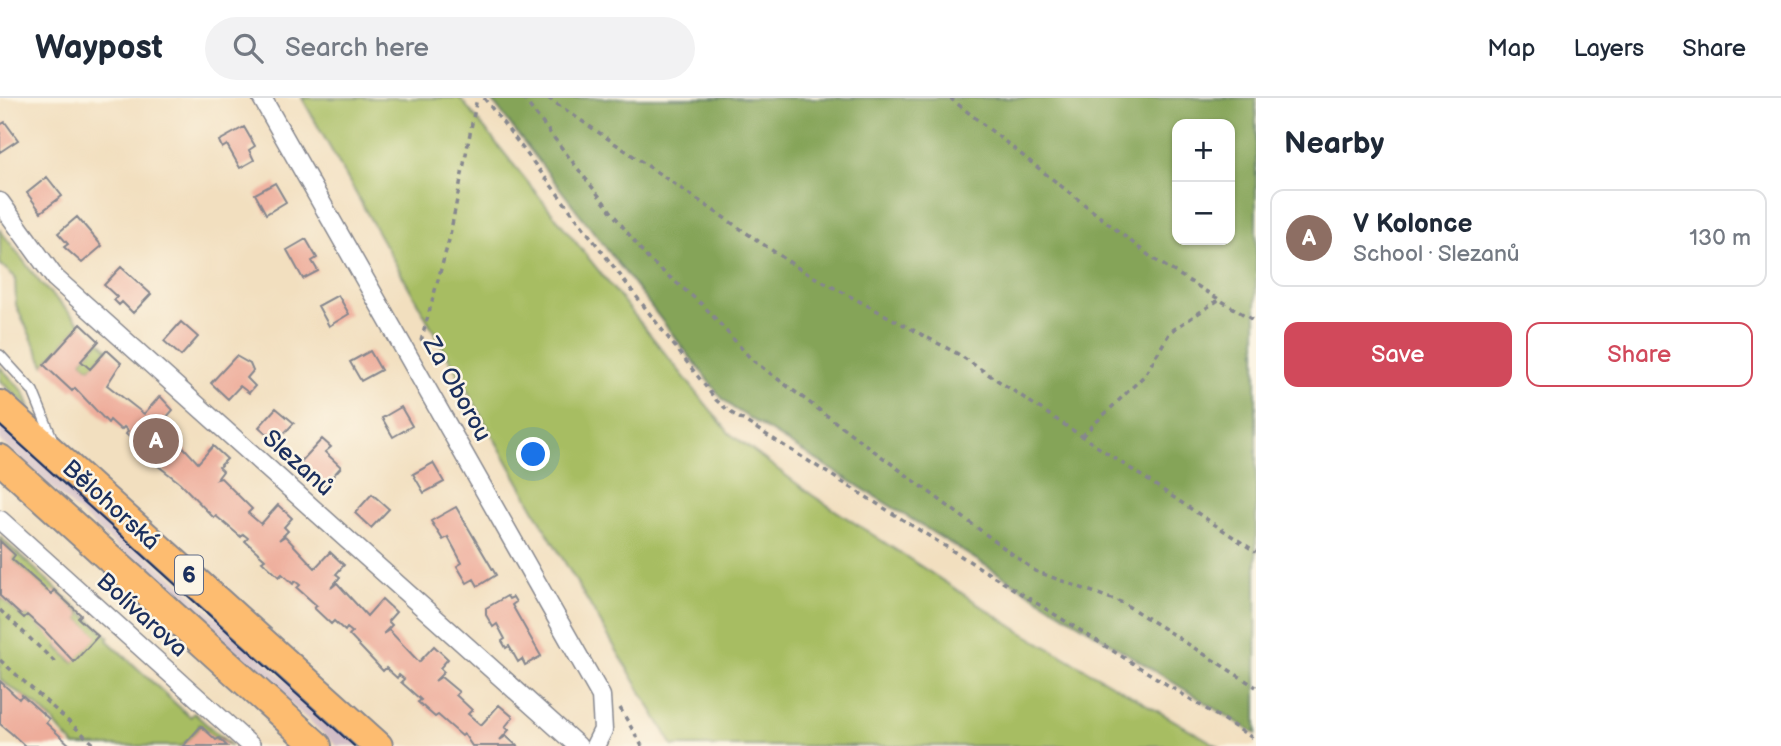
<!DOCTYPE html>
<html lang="en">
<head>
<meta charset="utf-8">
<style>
	:root { --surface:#fff; --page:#f2f2f3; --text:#1f2937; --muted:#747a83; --line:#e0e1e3; --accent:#d1495b }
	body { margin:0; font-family:"Balsamiq Sans",sans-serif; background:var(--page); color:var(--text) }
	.controls { position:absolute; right:21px; top:21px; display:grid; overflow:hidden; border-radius:14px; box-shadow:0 2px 5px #0004 }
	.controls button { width:63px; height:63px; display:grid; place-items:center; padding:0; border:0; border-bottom:2px solid var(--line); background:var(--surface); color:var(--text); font:35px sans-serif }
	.you { position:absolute; left:534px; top:357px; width:24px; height:24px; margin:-18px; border:5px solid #fff; border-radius:50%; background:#1a73e8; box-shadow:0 0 0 10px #1a73e833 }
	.badge { display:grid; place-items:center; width:46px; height:46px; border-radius:50%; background:var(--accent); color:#fff; font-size:23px; font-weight:700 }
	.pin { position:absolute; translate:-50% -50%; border:4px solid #fff; box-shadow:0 2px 7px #0006 }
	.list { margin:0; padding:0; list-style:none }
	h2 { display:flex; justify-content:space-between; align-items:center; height:91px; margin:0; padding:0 28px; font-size:30px }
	h2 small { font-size:23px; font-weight:400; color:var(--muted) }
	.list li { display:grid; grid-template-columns:46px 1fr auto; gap:21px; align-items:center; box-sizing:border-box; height:98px; margin:0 14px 14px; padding:0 14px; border:2px solid var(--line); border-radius:14px }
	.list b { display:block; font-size:26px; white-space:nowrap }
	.list p { margin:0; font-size:23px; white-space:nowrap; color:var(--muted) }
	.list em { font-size:23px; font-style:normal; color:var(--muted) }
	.actions { display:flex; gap:14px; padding:21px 28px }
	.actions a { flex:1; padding:16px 0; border:2px solid var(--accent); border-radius:14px; text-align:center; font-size:24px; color:var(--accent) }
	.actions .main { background:var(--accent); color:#fff }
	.icon { flex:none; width:38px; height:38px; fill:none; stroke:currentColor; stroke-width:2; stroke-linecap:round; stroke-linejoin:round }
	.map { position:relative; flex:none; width:1256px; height:648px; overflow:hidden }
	header { display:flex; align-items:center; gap:42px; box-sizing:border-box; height:98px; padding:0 35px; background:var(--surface); border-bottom:2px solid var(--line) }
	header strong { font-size:33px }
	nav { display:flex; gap:38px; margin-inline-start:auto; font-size:24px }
	.search { width:490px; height:63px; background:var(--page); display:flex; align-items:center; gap:18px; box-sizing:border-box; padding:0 24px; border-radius:38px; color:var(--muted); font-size:26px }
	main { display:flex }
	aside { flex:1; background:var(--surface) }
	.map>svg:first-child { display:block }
	.industrial { fill:#d2bdc6 }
	.green { fill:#a7bd62; stroke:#617660; stroke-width:2 }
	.forest { fill:#85a458; stroke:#506a5b; stroke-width:2; fill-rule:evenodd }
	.building { fill:#eead9b }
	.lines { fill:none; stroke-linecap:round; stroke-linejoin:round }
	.service-casing { stroke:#86878e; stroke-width:12 }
	.minor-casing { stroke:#86878e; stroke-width:21 }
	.primary-casing { stroke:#86878e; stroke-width:32 }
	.path { stroke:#86878e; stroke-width:3.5; stroke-dasharray:5 5; stroke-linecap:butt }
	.service { stroke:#fff; stroke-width:9 }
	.minor { stroke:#fff; stroke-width:18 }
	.primary { stroke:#fdbc70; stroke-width:28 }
	.tram { stroke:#1b2f5e; stroke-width:2 }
	.labels { text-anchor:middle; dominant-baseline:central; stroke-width:5; stroke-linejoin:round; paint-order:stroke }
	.shield { fill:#fcf5e5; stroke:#5e6a86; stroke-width:2 }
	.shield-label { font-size:23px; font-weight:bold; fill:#1b2f5e }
	.street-label { font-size:24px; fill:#1b2f5e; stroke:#fcf5e5 }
</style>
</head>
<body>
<header>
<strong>Waypost</strong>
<div class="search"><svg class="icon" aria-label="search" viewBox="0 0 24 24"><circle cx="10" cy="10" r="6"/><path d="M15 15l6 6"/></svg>Search here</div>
<nav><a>Map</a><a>Layers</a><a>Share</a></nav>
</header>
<main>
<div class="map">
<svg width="1256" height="648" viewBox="0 0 1256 648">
	<rect width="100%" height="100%" fill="#fcf5e5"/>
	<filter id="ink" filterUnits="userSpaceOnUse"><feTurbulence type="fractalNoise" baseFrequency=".0143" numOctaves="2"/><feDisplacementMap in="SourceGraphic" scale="14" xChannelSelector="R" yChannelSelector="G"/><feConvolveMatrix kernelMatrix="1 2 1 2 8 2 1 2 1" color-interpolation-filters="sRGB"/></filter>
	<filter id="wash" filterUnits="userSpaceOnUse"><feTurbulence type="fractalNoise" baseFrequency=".00686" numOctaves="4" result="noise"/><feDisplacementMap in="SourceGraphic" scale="28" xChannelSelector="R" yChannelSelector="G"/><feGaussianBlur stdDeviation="1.57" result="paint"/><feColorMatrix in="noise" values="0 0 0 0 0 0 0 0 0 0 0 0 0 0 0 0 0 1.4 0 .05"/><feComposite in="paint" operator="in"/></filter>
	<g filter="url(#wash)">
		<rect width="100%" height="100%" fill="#f2dfbf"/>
		<path class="industrial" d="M0,323L359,648H337L0,343Z"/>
		<path class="green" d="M302,0H460L729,335L812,397L1018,532L1218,648H673L547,434Z
			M0,132L42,187L81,226L44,267L16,207L15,179L0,166Z
			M99,243L108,251L90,271L81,263Z
			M0,269L24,294L30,310L0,283Z
			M0,439L109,539L107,542L190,619L194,615L231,648L219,640L216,642L199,626L200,629L183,648H75C63,637 55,625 47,617C31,600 16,595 0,581V498L24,520L27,517L60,546L57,549L73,564L97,538L78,520L81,517L55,493L51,496L12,461L15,457L0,443Z"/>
		<path class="forest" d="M490,0H1256V636L733,310L721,299ZM1177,26H1230V142H1177Z"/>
		<g id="blocks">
			<path class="building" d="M5,24L18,42L0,54V27Z
				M244,29L255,48L249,52L254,62L240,70L227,47L222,50L219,43Z
				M47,79L62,98L41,114L27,95Z
				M275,85L286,104L266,116L255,96Z
				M77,119L102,148L82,165L64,149L68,146L58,135Z
				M306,141L317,160L312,163L318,173L303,181L287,152Z
				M121,169L151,196L133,215L122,204L119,207L114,202L117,199L104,187Z
				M338,197L349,216L329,228L318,208Z
				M181,224L198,239L181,258L164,243Z
				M81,226L99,243L81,263L90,271L107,252L121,265L107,287L144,316L160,298L173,312L165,321L168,324L161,335L166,330L198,365L213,348L227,361L219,369L223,373L217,381L221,380L252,411L248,415L261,426L278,407L292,420L284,429L288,433L279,442L285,438L315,470L330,454L344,467L336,476L340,479L331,490L337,485L367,518L382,501L396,514L388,523L392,527L383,536L389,532L419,564L434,548L448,561L440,570L444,574L435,583L441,579L459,594L456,597L472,612L468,616L481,627L499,607L513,619L505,629L509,632L500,642L506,638L517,648H472L464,636L462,638L438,617L435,619L418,604L421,602L401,584L404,581L399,577L397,580L386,570L383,573L349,537L352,534L347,530L345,533L334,523L331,526L314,510L317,508L297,490L300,487L295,483L293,486L282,476L279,479L262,463L265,461L245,443L248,440L243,436L241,439L216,418L214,420L180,385L143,356L145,353L126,336L128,333L124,329L121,332L110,322L108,325L75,290L72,293L44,267Z
				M370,253L381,272L361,283L350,264Z
				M236,258L250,266L253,273L247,280L255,288L249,295L240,288L228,301L211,285Z
				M401,309L412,328L393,339L382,320Z
				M276,310L294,325L276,344L259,329Z
				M322,341L331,349L325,354L341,369L324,388L313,378L310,381L296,369Z
				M433,365L444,384L424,395L413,376Z
				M372,396L389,411L371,430L355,415Z
				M456,409L496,477L478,488L474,481L467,485L457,468L462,465L448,439L443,442L431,423Z
				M0,443L15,457L12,461L51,496L54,492L81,517L78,520L98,538L74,564L44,532L27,517L24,520L0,498Z
				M507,498L509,501L513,499L516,504L512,507L541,558L525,567L522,561L518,564L509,548L506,550L502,543L505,541L497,526L493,529L486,517V510Z
				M0,583L19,601L22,597L49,621L46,625L71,648H25L11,635L0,626Z
				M201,628L216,642L219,640L227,648H183Z"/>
		</g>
	</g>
	<g filter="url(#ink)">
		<use href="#blocks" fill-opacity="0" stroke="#86878e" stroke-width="2"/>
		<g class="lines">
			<g class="service-casing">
				<path id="service" d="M0,257L33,293L53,342"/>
			</g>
			<g class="minor-casing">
				<path id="minor" d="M262,0L601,598L603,632L595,648
					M0,104L55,180L578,648
					M0,422L251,648"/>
			</g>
			<g class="primary-casing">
				<path id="primary" d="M0,307L378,648
					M0,361L317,648"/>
			</g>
			<path class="path" d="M484,0L716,302L730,314L1256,642
				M523,0L648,161L704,208L751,261L1035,473L1123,505L1256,589
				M548,0L801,172L958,256L1256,454
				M950,0L1152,160L1256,224
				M421,243L449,142L477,0
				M1082,338L1145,277L1170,234L1220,201
				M0,512L56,565
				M0,562L96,648
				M620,610L642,648"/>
			<use href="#service" class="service"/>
			<use href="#minor" class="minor"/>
			<use href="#primary" class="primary"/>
			<path class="tram" d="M0,328L354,648"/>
		</g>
	</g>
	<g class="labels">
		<rect class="shield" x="175" y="457.5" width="28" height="39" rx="5"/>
		<g class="shield-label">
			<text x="189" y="477">6</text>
		</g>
		<g class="street-label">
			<text transform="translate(457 291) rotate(61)">Za Oborou</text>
			<text transform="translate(298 365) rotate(42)">Slezanů</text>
			<text transform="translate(111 407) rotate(42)">Bělohorská</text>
			<text transform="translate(142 517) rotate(42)">Bolívarova</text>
		</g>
	</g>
</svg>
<div class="controls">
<button>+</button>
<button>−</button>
</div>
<div class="you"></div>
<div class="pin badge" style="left:156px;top:343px;background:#8d6e63">A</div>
</div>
<aside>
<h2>Nearby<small></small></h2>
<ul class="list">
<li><span class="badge" style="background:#8d6e63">A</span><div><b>V Kolonce</b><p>School · Slezanů</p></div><em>130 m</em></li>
</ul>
<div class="actions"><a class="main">Save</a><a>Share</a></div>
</aside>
</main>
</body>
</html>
